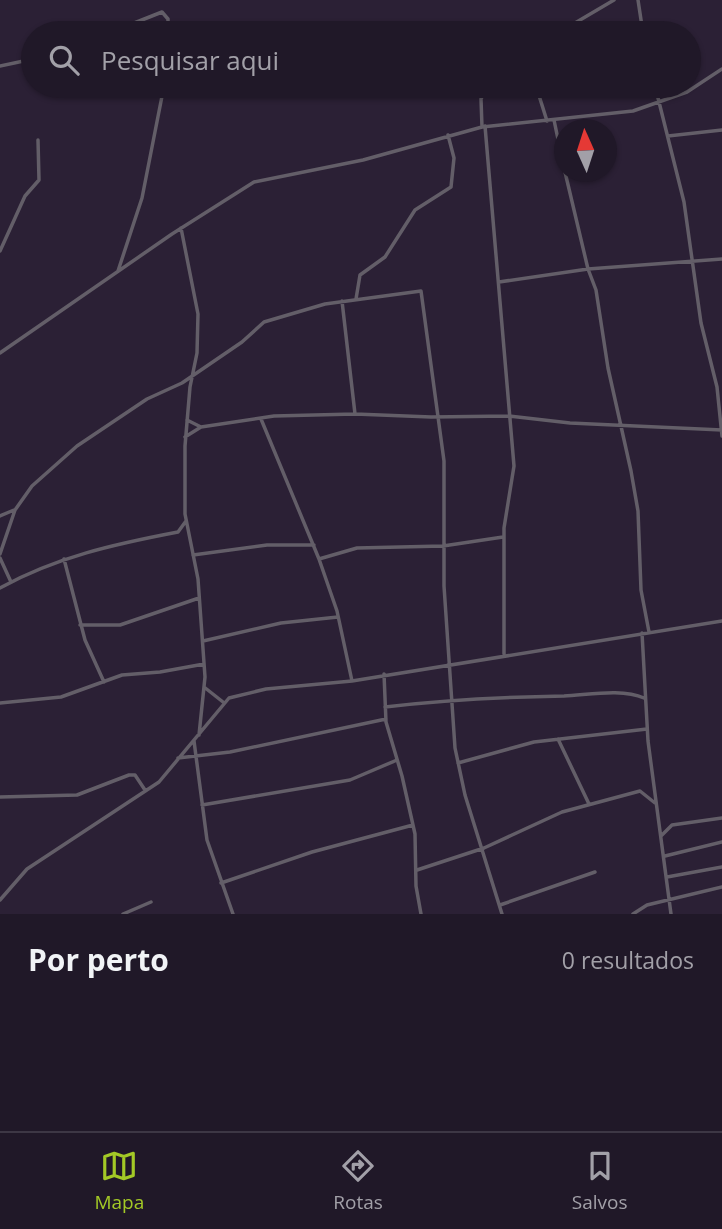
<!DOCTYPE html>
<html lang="pt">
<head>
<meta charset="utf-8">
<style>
	:root { --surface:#201828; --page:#2d2534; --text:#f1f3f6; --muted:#a2a0a8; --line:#3d3745; --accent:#a3c926 }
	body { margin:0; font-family:"Open Sans",sans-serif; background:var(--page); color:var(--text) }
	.compass { position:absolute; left:554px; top:119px; width:63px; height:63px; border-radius:50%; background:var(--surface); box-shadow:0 2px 5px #0004; rotate:357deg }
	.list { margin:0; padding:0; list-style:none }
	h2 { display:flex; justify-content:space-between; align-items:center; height:91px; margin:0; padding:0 28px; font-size:30px }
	h2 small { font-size:23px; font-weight:400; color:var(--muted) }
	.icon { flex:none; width:38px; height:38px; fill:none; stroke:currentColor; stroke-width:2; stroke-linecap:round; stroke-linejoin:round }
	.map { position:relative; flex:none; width:722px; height:914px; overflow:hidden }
	.search { position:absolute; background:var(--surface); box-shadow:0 2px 5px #0004; left:21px; right:21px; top:21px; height:77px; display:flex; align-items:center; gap:18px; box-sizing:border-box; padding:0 24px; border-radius:38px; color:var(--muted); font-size:26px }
	.sheet { height:217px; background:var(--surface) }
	nav { display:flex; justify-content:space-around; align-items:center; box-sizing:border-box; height:98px; border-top:2px solid var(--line); background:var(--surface); font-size:19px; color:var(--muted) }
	nav a { display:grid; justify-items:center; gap:4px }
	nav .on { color:var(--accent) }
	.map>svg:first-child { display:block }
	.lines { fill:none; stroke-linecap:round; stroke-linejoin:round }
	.street { stroke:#635e68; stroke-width:3.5 }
</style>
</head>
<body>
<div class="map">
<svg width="722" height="914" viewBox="0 0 722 914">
	<rect width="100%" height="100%" fill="#2b2035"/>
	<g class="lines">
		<path class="street" d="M638,0L643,33
			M109,33L162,12L168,19V33
			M558,33L614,0
			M0,66L33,59
			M536,86L547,121
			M655,86L684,202L701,323L717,387L722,436
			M554,120L564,168
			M485,126L514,466L504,528V654
			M482,127L481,99L487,86
			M668,136L722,130
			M565,172L588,269L596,290L608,368L631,471L638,511L641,590L649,632
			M181,228L198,314L197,353L190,387L185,446V514L198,579L205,677L199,735
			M0,251L25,196L39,180L38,140
			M118,271L142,198L164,86
			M499,282L588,269L722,259
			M356,299L360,275L385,257L415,210L451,187L454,158L448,135
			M342,301L355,414
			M0,353L172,234L254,182L363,160L482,127L633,111L687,92L722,69
			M261,419L319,559L337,611L352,681
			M187,420L201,427
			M185,437L201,427L274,416L355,414L431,417L509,416L570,423L722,430
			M0,516L14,510
			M0,554L15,510L32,486L77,446L147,399L182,383L242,342L264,322L325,304L421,291L444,461V586L455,748L465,795L502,914
			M193,555L267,545H314
			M0,558L11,582
			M64,559L85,640L104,682
			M319,559L357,548L443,546L503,537
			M0,588C56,557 115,544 178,532L186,521
			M80,625H120L199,598
			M642,633L648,741L671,914
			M203,641L281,623L338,617
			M384,674L386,722L402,776L415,834L416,886L421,914
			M204,687L223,702
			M0,703L61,697L122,675L160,672L204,664
			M385,707C445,700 504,697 564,696C588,695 622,688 644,698
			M558,739L589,804
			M194,741L207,840L233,914
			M178,758L230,752L386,719
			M458,763L534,742L647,729
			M0,797L77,795L129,775H135L145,790
			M202,805L350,780L397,760
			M661,836L672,825L722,818
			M665,856L722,842
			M417,870L484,848L562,812L640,791L655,803
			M667,877L722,867
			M221,883L312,852L413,825
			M0,900L27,869L159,782L229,698L266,689L352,681L722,621
			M500,905L595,872
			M123,914L151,902
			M633,914L647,905L722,887"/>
	</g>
</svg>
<svg class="compass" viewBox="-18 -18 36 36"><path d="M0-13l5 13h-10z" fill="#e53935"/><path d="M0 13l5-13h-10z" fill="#a2a0a8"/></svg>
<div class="search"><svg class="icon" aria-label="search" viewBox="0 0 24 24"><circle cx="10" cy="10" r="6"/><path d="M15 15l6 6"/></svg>Pesquisar aqui</div>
</div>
<section class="sheet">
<h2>Por perto<small>0 resultados</small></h2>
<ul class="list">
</ul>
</section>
<nav>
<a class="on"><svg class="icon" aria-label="map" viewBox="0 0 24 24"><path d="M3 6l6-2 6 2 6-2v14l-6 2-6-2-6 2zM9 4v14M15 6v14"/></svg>Mapa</a>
<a><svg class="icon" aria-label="directions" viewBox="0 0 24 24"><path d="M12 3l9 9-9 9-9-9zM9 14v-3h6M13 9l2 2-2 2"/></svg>Rotas</a>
<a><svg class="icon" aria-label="saved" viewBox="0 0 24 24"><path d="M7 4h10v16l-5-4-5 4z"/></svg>Salvos</a>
</nav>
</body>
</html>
